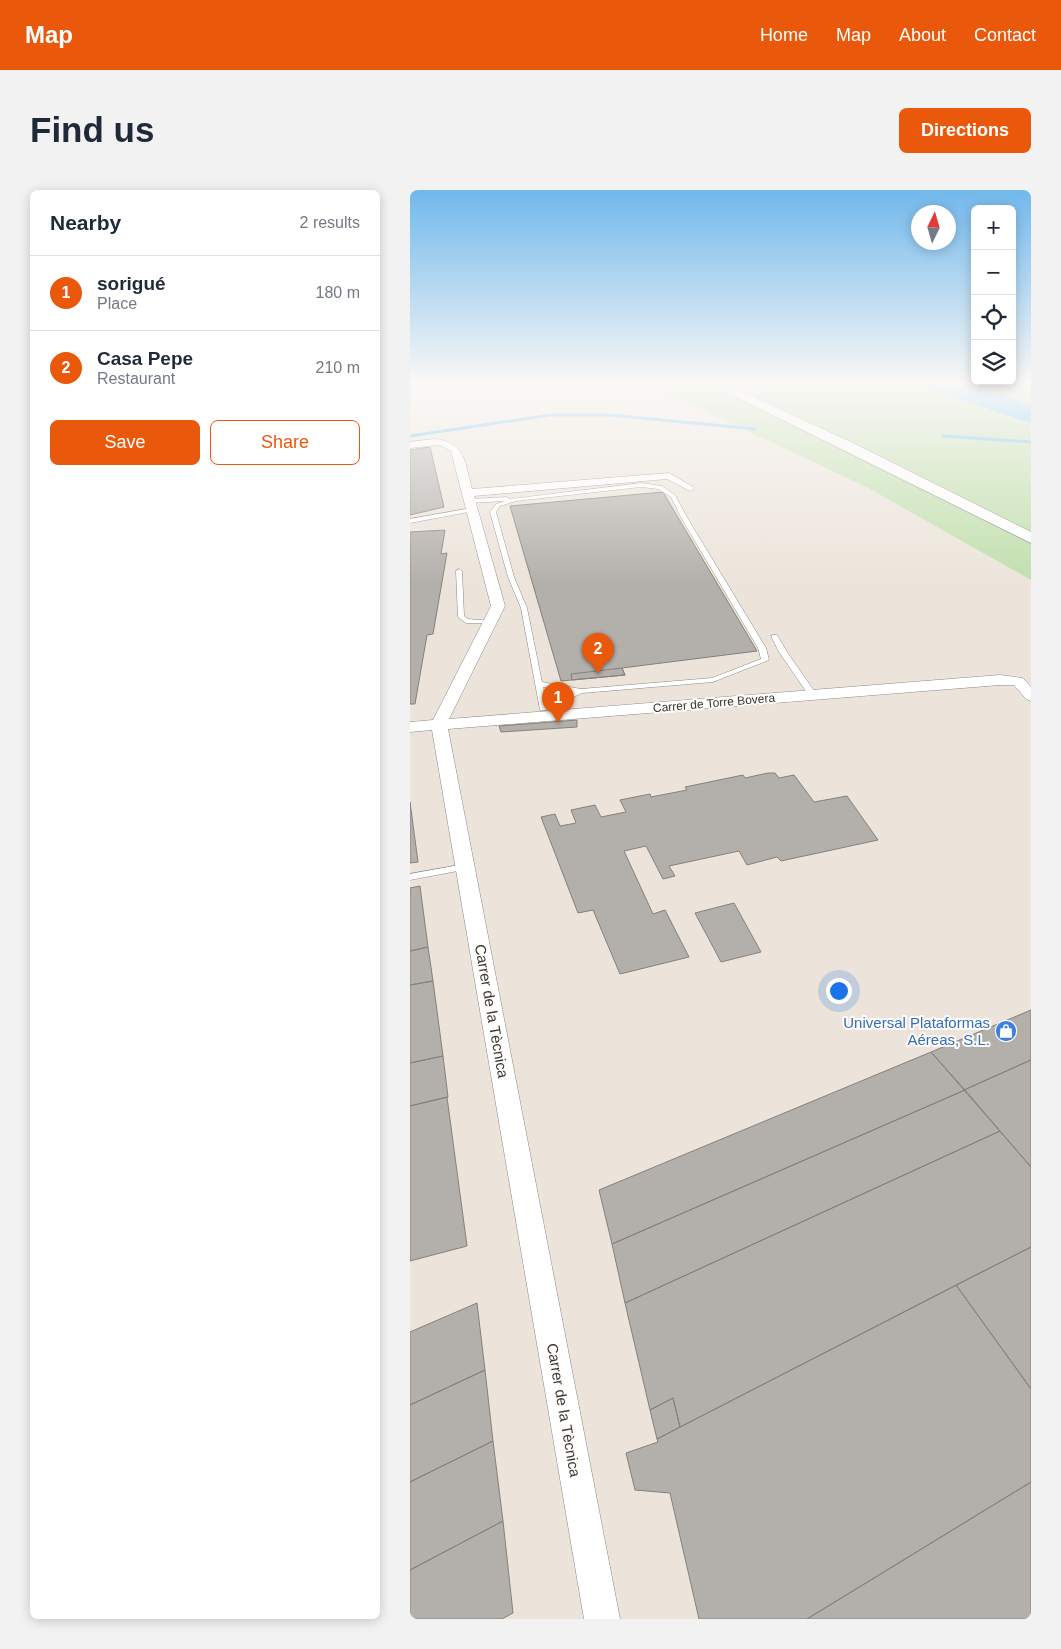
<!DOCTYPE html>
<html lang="en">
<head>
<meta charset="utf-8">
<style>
	:root { --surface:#fff; --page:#f2f2f3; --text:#1f2937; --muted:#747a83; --line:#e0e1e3; --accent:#ea580c }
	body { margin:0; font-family:Arial,sans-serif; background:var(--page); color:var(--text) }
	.controls { position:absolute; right:15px; top:15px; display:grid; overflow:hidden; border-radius:8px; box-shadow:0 2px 12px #0003 }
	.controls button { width:45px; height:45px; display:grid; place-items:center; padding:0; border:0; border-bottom:1px solid var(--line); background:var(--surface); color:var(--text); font:25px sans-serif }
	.compass { position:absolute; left:501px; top:15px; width:45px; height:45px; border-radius:50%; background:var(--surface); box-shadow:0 2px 12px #0003; rotate:5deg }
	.you { position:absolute; left:428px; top:800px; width:18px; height:18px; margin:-12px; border:4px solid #fff; border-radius:50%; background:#1a73e8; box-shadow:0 0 0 8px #1a73e833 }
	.badge { display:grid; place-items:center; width:32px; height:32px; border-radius:50%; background:var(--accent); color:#fff; font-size:16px; font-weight:700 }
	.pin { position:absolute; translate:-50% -41px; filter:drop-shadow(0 1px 2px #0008) }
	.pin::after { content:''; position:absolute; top:26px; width:18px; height:15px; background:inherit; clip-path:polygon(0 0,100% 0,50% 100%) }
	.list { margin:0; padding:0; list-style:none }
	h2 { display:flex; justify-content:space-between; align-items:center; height:65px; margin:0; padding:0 20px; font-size:21px }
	h2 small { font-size:16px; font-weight:400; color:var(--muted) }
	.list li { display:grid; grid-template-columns:32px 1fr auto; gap:15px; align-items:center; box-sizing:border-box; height:75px; padding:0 20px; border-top:1px solid var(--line) }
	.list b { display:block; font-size:19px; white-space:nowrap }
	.list p { margin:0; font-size:16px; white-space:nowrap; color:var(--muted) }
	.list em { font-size:16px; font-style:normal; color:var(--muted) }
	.actions { display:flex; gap:10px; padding:15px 20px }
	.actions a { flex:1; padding:11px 0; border:1px solid var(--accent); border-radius:8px; text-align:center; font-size:18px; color:var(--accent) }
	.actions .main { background:var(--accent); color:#fff }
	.icon { flex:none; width:28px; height:28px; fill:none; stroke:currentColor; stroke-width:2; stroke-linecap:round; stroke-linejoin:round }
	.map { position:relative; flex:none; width:621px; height:1429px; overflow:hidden; border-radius:8px }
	header { display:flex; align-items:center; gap:30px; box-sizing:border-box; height:70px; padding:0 25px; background:var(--accent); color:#fff }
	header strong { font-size:24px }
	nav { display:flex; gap:28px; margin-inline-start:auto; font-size:18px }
	.intro { display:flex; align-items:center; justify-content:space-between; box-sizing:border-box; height:120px; padding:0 30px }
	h1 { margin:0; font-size:35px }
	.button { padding:12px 22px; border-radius:8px; background:var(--accent); color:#fff; font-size:18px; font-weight:700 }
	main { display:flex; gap:30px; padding:0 30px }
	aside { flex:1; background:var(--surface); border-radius:8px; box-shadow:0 2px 12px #0003 }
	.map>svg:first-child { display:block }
	.built { fill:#ece4da }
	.green { fill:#c0dfac }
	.water { fill:#5ebdf3 }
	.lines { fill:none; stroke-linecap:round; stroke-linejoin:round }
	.stream { stroke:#5ebdf3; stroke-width:3 }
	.building { fill:#b3b0ab; stroke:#84817d }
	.service-casing { stroke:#8c8985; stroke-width:1 }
	.minor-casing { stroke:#8c8985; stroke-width:1 }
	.motorway-casing { stroke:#8c8985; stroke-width:1 }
	.service { fill:#fff; fill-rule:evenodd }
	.minor { fill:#fff; fill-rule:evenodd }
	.motorway { fill:#fff; fill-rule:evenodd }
	.labels { text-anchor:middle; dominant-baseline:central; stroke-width:4; stroke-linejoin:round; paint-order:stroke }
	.far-street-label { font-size:12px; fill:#363533; stroke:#fffdfa }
	.street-label { font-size:15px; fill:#363533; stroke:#fffdfa }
	.shop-label { font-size:15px; fill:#366cbe; stroke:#fffdfa; text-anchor:end }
</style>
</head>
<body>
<header>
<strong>Map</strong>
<nav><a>Home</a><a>Map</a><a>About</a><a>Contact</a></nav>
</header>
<div class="intro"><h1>Find us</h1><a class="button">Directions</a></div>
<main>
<aside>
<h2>Nearby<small>2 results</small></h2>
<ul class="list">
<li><span class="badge">1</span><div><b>sorigué</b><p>Place</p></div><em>180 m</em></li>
<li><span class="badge">2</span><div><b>Casa Pepe</b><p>Restaurant</p></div><em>210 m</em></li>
</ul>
<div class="actions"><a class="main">Save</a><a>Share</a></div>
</aside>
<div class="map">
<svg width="621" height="1429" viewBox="0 0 621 1429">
	<rect width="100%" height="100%" fill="#f3efeb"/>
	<path class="built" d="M0,193H236L458,298L621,390V1429H0Z"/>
	<path class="green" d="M236,193H506L544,208L621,233V390L458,298Z
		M556,193H621V215Z"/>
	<path class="water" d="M506,193H556L621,215V233L544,208Z"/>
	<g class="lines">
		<path class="stream" d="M0,246L141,225H200L345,239
			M533,246L621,252"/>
	</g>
	<path class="building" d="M20,257L34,317L0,325V260Z
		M253,302L347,461L212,478L215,485L151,491L100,316Z
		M35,340L31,364L37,363L23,444L17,445L5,514H0V342Z
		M212,478L215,485L162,490L161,484Z
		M167,530V537L91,542L89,536Z
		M358,583H365L369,588L384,585L404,612L437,606L468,650L371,671L367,667L337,675L329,661L259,676L265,686L253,689L236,656L214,661L243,724L255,720L279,767L210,784L183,720L168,723L131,627L145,624L150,636L166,633L161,620L185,615L191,627L216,622L210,610L240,604L241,607L277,600L275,597L333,585L335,588Z
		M0,612L8,672L0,673Z
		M10,696L18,757L0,761V698Z
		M324,713L351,762L311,772L285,723Z
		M18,757L23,791L0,795V761Z
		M23,791L33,866L0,873V795Z
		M621,820V870L554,900L521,862Z
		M521,862L555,900L202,1054L189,1000Z
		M33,866L38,907L0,916V873Z
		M621,870V977L554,900Z
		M555,900L590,941L215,1113L202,1054Z
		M37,907L57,1056L0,1071V916Z
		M590,941L621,977V1057L270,1237L263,1208L240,1220L215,1113Z
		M621,1057V1199L546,1095Z
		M546,1095L621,1199V1292L397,1429H289L260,1303L225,1300L216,1263L248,1252L247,1249Z
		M67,1113L75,1180L0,1215V1142Z
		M75,1180L83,1251L0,1292V1215Z
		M263,1208L270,1237L247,1249L240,1220Z
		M83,1251L93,1331L0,1380V1292Z
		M621,1292V1429H397Z
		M93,1331L103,1423L92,1429H0V1380Z"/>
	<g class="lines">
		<g class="service-casing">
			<path id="service" d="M231,293L252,296L265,305L278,329L356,458L359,470L303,492L172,503L136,520H130L111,418L98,387L80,322L86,314L95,311L60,313L57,311L60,309L97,307L100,309ZM231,297L248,299L261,307L272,329L348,458L351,469L302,488L171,499L132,492L117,418L104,387L86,322L90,316L106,311ZM133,497L163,502L136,514Z
				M62,318L65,320L64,321L0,333V329Z
				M49,379L52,381L54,426L58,429L82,431V433H56L48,427L46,381Z
				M363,445H367L377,462L407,505L406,507H400L369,462L361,446Z
				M55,674L58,675L60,677L58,679L0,690V684Z"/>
		</g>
		<g class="minor-casing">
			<path id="minor" d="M24,249C56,251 55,274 62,299L259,283L285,298L280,301L257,289L64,306L95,416L39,529L590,485L613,488L621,497V511L616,509L604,495H590L38,539L210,1429H174L22,540L0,542V532L23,530L81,416L41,261L30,255L0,258V252Z"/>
		</g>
		<g class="motorway-casing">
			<path id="motorway" d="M298,193H313L443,253L621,342V353Z"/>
		</g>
		<use href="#service" class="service"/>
		<use href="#minor" class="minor"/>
		<use href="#motorway" class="motorway"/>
	</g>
	<linearGradient id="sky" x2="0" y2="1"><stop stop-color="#71b8ec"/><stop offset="0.49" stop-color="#faf8f6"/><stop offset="1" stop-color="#faf8f6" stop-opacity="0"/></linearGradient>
	<rect width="621" height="393" fill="url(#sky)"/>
	<defs>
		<g id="shop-disc" transform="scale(1.125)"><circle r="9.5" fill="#3f7fe0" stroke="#fffdfa"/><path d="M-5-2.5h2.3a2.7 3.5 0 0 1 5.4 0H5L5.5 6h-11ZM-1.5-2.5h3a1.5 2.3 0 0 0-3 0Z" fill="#fff"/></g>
	</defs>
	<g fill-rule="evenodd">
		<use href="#shop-disc" x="596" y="841"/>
	</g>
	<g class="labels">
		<g class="far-street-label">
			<text transform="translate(304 513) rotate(-5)">Carrer de Torre Bovera</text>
		</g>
		<g class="street-label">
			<text transform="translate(82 821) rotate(80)">Carrer de la Tècnica</text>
			<text transform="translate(154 1220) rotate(80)">Carrer de la Tècnica</text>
		</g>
		<g class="shop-label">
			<text x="580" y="832">Universal Plataformas<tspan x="580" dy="17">Aéreas, S.L.</tspan></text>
		</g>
	</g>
</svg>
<div class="controls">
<button>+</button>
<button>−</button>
<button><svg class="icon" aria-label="locate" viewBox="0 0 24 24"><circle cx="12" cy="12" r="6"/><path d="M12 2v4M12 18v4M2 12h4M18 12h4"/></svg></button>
<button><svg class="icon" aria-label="layers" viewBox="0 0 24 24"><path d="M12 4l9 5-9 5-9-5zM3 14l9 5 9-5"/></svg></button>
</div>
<svg class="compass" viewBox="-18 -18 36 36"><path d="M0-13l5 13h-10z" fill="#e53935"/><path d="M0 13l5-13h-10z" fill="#747a83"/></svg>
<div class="you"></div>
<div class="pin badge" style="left:148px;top:533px">1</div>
<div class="pin badge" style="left:188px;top:484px">2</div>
</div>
</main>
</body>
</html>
